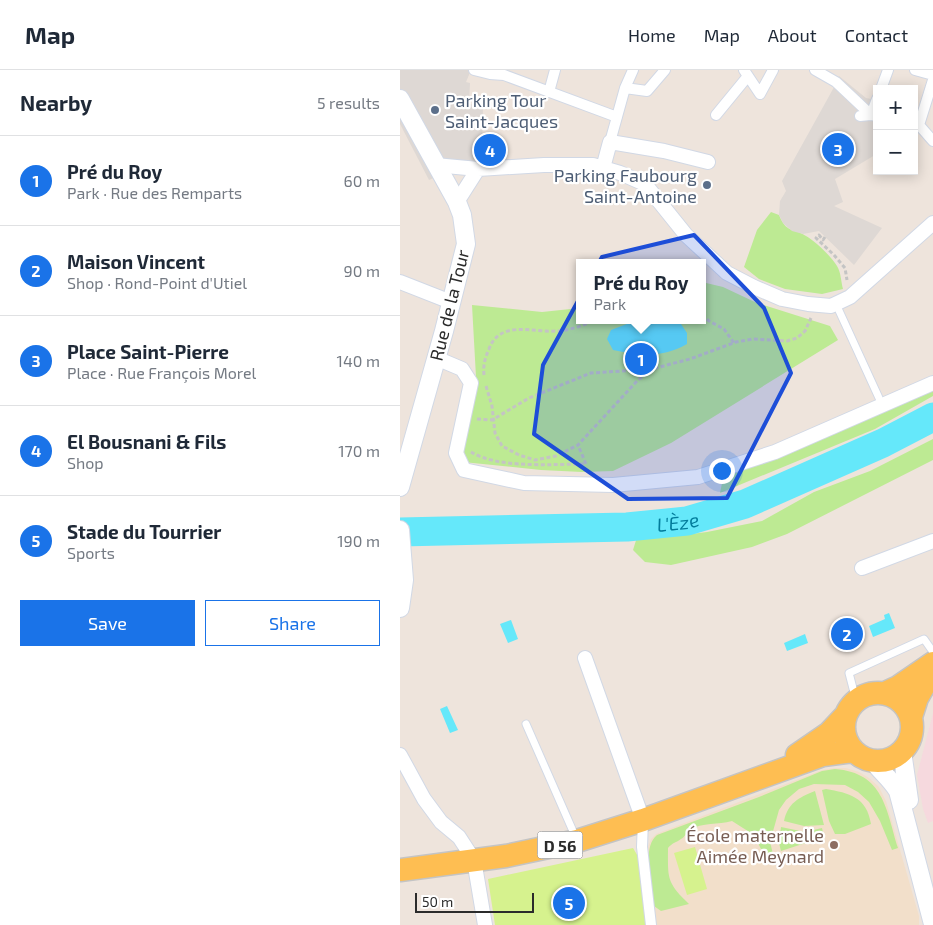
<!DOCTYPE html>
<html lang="en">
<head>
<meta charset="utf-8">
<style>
	:root { --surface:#fff; --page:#f2f2f3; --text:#1f2937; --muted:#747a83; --line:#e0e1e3; --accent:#1a73e8 }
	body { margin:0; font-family:"Exo 2",sans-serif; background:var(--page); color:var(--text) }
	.controls { position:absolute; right:15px; top:15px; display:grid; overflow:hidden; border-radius:0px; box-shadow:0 2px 12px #0003 }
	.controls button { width:45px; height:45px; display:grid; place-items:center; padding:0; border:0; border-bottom:1px solid var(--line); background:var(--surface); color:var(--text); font:25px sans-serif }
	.scale { position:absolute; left:15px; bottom:12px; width:119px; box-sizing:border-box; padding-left:5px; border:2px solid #2b2b2b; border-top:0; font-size:14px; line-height:18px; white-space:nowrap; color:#2b2b2b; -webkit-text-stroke:4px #fff; paint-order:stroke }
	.you { position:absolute; left:321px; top:400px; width:18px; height:18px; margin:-12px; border:4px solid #fff; border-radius:50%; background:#1a73e8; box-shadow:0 0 0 8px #1a73e833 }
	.badge { display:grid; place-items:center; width:32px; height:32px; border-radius:50%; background:var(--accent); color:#fff; font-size:16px; font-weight:700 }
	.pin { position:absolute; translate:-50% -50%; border:2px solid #fff; box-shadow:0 1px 5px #0006 }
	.popup { position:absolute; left:176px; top:189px; width:130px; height:65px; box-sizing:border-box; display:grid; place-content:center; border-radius:0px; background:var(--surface); filter:drop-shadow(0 1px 4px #0005); font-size:16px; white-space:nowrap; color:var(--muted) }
	.popup b { font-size:19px; color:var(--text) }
	.popup::after { content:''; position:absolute; left:50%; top:100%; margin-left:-10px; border:10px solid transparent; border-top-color:var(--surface) }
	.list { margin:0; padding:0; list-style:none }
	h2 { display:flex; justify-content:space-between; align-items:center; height:65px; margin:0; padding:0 20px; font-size:21px }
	h2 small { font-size:16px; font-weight:400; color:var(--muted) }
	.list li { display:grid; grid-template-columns:32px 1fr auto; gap:15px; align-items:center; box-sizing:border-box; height:90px; padding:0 20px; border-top:1px solid var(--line) }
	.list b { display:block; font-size:19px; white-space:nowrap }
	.list p { margin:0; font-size:16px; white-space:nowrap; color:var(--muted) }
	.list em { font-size:16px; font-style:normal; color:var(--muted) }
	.actions { display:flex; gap:10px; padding:15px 20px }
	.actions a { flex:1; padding:11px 0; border:1px solid var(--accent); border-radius:0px; text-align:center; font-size:18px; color:var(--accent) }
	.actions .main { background:var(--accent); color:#fff }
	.map { position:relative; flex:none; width:533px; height:855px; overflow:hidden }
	header { display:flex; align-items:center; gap:30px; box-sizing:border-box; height:70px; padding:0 25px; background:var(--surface); border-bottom:1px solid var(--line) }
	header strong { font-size:24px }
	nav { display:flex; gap:28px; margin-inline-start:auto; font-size:18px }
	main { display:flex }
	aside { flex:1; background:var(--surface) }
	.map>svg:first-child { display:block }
	.education { fill:#f2dfca }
	.medical { fill:#f6d9de }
	.green { fill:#bdea93 }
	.pitch { fill:#d6f28e }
	.plaza { fill:#ded8d4 }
	.water { fill:#65e8fa }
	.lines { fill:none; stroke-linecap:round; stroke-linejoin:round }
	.river { stroke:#65e8fa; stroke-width:29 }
	.service-casing { stroke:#d1d8e5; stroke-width:9 }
	.pedestrian-casing { stroke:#d1d8e5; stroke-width:12 }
	.minor-casing { stroke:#d1d8e5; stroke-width:16 }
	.tertiary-casing { stroke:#d1d8e5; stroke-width:20 }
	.primary-casing { stroke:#c4c4c4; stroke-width:25 }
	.path { stroke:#c4c4c4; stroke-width:3; stroke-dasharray:4 2.5; stroke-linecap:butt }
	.service { stroke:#fff; stroke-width:7 }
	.pedestrian { stroke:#fff; stroke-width:10 }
	.minor { stroke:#fff; stroke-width:14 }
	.tertiary { stroke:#fff; stroke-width:18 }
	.primary { stroke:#febe52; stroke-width:22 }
	.marked { fill:#1d4ed8; fill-opacity:0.2; stroke:#1d4ed8; stroke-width:4; stroke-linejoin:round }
	.service-dot { fill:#5c6f8a; stroke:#fff; stroke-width:2 }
	.education-dot { fill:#8d6e63; stroke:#fff; stroke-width:2 }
	.labels { text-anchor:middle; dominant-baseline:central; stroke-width:4.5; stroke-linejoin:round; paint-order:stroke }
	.shield { fill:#fff; stroke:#6b6b6b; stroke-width:1 }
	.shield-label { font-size:16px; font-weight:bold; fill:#2b2b2b }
	.service-label { font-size:18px; fill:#4e5e75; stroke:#fff; text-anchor:start }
	.street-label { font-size:18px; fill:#2b2b2b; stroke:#fff }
	.education-label { font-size:18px; fill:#785e54; stroke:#fff; text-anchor:end }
	.water-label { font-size:19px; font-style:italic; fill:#027c9b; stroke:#fff }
</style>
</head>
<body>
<header>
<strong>Map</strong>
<nav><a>Home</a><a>Map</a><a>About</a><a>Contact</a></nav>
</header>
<main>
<aside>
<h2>Nearby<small>5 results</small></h2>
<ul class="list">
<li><span class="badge">1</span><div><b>Pré du Roy</b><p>Park · Rue des Remparts</p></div><em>60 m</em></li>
<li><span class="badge">2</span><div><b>Maison Vincent</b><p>Shop · Rond-Point d'Utiel</p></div><em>90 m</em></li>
<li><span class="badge">3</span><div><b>Place Saint-Pierre</b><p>Place · Rue François Morel</p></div><em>140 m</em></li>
<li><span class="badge">4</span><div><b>El Bousnani &amp; Fils</b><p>Shop</p></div><em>170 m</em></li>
<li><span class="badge">5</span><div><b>Stade du Tourrier</b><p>Sports</p></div><em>190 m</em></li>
</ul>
<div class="actions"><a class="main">Save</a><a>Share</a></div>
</aside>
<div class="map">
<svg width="533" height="855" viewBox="0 0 533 855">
	<rect width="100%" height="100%" fill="#eee4dc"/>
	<path class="education" d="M434,698H446L459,702L469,708L479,717L486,731L519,846V855H254L247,780L251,769L256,764L422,700Z"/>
	<path class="medical" d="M533,643V751L528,753L523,739L517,705Z"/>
	<path class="green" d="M371,142L379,145C387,164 392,157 406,166C415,171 431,186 437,196C441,202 441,212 443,219L422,224L385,219L359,209L344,197L357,160Z
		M302,212L323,217L357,233L430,256L438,270L271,373L213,401L182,402L141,400L63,392L64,359L76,307L72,235L142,242L180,238V250H302Z
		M533,317V326L475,359L320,423L325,399Z
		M533,369V390L387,464L352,477L271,495L245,492L233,480L238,464L268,467L307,462L362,451L414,422L470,401Z
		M435,699C484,703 486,739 498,778L492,780L480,751L469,732L458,722L445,715L414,714L399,719L386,730L379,740L370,772L374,788L364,795L361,779L354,765L332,751C318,755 303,752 289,760C286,763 285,767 281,769C276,773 273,772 268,778C268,808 266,812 289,834L261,841L254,836C252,817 241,778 257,765L359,727L422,701Z
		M426,719C449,723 467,727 471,754L445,764H435L429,751L422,720Z
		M415,721L424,755L404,756L384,751C388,733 398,728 415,721Z
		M381,757L405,762L422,758L424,767L381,781L379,773Z"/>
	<path class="pitch" d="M295,777L307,819L287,825L274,783Z
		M233,778L239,788L246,855H95L88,809Z"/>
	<path class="plaza" d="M0,0H71L66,12L70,13L69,34L83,35L82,87L29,110L0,54Z
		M439,6L466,28L477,30V74L475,85L435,109L443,132L434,136L482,158L454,195L419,161L403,164L392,161L383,153L379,145L380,131L386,121L382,111L433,19Z"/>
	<path class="water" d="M232,252L270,253L281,254L287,263V274C262,288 240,286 213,280L207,269L211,260Z
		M489,543L495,558L473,567L469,556L485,549L484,545Z
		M111,550L118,569L108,573L100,554Z
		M405,564L408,573L387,581L384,573Z
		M47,636L58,660L50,663L40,639Z"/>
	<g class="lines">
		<path class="river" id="s1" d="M0,462L227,457L287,451L345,434L483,373L533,347"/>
		<g class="service-casing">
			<path id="service" d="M436,234L479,328
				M456,630L449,603L524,569L533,582
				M126,654L176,768"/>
		</g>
		<g class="pedestrian-casing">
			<path id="pedestrian" d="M74,0L90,4L104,5L217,47
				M344,0L360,24L373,0
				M415,0L436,12L471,45L477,46
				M515,0L533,5
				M225,18L247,21L265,0
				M481,19L488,0
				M149,22L155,0
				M316,45L348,6
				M460,46L471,45L477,29
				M514,54L519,55L533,71
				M519,55L533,10
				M210,72L225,18L233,0
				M243,750L242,777L251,855"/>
		</g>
		<g class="minor-casing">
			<path id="minor" d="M35,95L78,99L144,95H193L220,103L245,114L286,165L327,203L354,217L382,229L408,234L431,236L450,227L533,153
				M203,98L210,72L264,81L308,92
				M57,132L78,99
				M0,212L51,232
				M36,288L62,299L71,313L56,383L64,400L124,413L213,415L298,407L375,382L533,313
				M462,498L533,471
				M185,588L243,750
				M0,685L24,729L41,752L59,767L74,790L85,855"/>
		</g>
		<g class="tertiary-casing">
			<path id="tertiary" d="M0,29L57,132L62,145L66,174L44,261L0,417
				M0,460L4,510L0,538
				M502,681L509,730
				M473,691C481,702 490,708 498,721L533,854"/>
		</g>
		<g class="primary-casing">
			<path id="primary" d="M444 657a34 34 0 1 1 68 0a34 34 0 1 1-68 0Z
				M485,623L498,617L533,593
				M511,647L517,628L533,600
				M397,685L429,663L444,647
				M0,800L106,786L177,771L243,750L423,685L453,681"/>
		</g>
		<path class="path" d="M425,167L423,170L419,165L416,168L434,185L445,198L447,210
			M302,245L309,251L324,259L334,273
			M84,305C83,295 85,288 89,279C100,249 134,263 157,261C170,260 183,256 194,250
			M86,316L92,336L95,363L102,376L119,385L135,390L156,386L178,375L237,311L252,299
			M77,349L92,350L129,328L191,303L252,299L290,289L336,272L353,269L387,271L397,268L405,261L411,248
			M71,382C99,399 153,394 186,394L178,375"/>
		<use href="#service" class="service"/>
		<use href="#pedestrian" class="pedestrian"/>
		<use href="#minor" class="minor"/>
		<use href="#tertiary" class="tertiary"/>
		<use href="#primary" class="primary"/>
	</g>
	<path class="marked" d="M294,165L364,238L391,303L327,428L228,429L134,364L143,295L202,187Z"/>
	<g class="service-dot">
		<circle cx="35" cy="40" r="5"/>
		<circle cx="307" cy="115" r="5"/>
	</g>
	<circle class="education-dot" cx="434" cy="775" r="5"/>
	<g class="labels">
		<rect class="shield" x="137.5" y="761.5" width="45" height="27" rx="4"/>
		<g class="shield-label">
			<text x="160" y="775">D 56</text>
		</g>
		<g class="service-label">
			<text x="45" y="30">Parking Tour<tspan x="45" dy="21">Saint-Jacques</tspan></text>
			<text x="297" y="105" text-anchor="end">Parking Faubourg<tspan x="297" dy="21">Saint-Antoine</tspan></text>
		</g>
		<g class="street-label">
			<text transform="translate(49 235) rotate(-76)">Rue de la Tour</text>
		</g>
		<g class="education-label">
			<text x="424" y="765">École maternelle<tspan x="424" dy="21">Aimée Meynard</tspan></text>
		</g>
		<g class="water-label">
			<text stroke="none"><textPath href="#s1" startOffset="278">L'Èze</textPath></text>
		</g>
	</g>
</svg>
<div class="controls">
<button>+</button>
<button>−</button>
</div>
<div class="scale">50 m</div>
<div class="you"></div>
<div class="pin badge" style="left:241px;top:289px">1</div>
<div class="popup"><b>Pré du Roy</b>Park</div>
<div class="pin badge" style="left:447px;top:564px">2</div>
<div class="pin badge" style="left:438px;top:79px">3</div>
<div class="pin badge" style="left:90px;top:80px">4</div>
<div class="pin badge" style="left:169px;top:833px">5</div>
</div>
</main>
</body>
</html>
